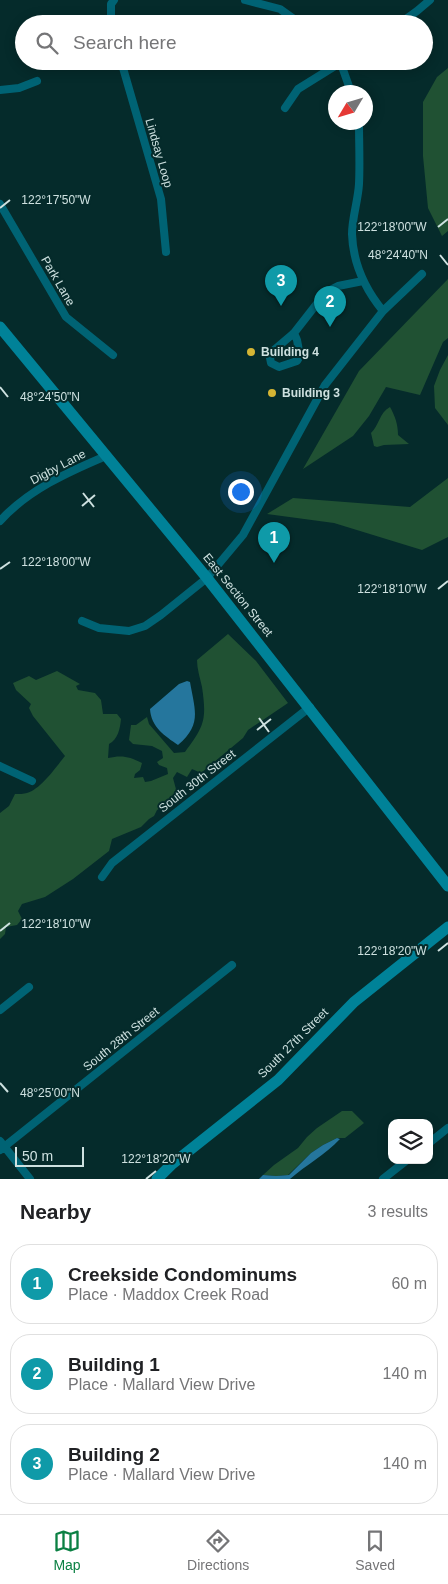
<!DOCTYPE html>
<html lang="en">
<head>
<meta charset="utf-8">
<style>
	:root { --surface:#fff; --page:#f6f6f6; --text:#202124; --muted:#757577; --line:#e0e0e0; --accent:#0b8043 }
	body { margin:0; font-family:Arial,sans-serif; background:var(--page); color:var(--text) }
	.controls { position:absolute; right:15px; bottom:15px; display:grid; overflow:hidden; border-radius:10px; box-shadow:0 2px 12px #0003 }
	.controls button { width:45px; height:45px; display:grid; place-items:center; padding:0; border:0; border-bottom:1px solid var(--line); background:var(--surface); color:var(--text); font:25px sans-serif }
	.compass { position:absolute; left:328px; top:85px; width:45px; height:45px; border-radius:50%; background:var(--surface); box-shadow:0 2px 12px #0003; rotate:232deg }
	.scale { position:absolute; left:15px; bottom:12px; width:69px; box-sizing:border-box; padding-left:5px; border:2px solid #cee1e0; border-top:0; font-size:14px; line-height:18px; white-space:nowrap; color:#cee1e0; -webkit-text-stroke:4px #052b2b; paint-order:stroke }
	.you { position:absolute; left:240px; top:491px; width:18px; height:18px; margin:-12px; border:4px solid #fff; border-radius:50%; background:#1a73e8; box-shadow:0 0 0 8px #1a73e833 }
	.badge { display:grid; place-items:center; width:32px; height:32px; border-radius:50%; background:var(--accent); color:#fff; font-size:16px; font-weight:700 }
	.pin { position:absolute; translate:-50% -41px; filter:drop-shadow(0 1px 2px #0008) }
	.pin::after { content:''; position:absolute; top:26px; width:18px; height:15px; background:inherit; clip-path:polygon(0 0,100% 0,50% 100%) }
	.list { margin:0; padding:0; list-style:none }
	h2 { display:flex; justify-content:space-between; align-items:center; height:65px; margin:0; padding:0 20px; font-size:21px }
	h2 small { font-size:16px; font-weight:400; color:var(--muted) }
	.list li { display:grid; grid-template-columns:32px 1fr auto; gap:15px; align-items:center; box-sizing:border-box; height:80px; margin:0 10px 10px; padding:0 10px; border:1px solid var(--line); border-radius:20px }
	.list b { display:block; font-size:19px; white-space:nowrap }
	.list p { margin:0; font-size:16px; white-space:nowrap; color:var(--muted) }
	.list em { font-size:16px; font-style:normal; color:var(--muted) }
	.icon { flex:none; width:28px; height:28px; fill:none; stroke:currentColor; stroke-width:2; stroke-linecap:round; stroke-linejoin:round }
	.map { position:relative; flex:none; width:448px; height:1179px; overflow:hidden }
	.search { position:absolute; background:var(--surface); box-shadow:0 2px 12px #0003; left:15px; right:15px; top:15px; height:55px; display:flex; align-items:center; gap:12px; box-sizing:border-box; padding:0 18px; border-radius:28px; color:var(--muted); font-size:19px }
	.sheet { height:335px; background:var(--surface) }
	nav { display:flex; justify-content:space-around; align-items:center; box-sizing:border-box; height:70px; border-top:1px solid var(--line); background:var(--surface); font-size:14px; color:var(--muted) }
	nav a { display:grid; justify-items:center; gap:2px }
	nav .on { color:var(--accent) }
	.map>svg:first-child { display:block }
	.green { fill:#205133 }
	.water { fill:#25769d }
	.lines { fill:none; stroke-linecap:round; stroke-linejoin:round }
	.street { stroke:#006374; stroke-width:8 }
	.secondary { stroke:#008298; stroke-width:11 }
	.ticks { fill:none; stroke:#cee1e0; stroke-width:2 }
	.poi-dot { fill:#d5b534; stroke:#052b2b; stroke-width:2 }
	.labels { text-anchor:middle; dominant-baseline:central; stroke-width:4; stroke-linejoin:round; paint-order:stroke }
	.street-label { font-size:12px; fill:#cee1e0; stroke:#052b2b }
	.poi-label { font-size:12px; font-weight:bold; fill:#cee1e0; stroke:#052b2b; text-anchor:start }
	.ticks-label { font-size:12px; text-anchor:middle; fill:#cee1e0; stroke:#052b2b; stroke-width:4; stroke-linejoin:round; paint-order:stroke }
</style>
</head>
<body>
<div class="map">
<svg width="448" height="1179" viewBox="0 0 448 1179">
	<rect width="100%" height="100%" fill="#052b2b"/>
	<path class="green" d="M448,68V231L442,236L428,208L423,156V102L437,77Z
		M448,279V338L443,342L420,395L386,387L369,416L353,436L303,469L359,371Z
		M448,355V425L435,408L434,386L440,370Z
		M390,407C395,416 398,424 398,435L409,444L384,445L377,447L374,446L371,433C379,426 379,413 390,407Z
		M448,478V537L422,550L334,523L267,514L293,498L410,507Z
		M228,634L256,661L288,703L248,730L243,738L201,773L192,769L187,777L177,772L173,778L177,793L175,800L157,810L154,816L149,819L141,827L112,839L109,851L73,879L45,897L22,904L18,911L22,919L17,925L6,927L5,934L0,939V813L9,806L15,794C19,794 24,794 27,793C41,789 56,767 65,756L33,716L29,708L31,704L16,690L13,683L29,676L36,680L57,671L80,684L76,686L78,690L95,693L101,700L103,714H117L121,719C120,729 118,739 109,744L108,758C121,755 129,756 142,763L140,770L135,774L134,778L143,777L145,782L151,781L168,774L167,768L159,765L157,762L163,758L162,751L152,746L133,744L129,740L131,725H136L147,717L149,724L174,753L185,752C204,726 207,721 202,687C200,678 197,669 197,660Z
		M342,1111H352L364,1123L345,1138H337L323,1145L311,1153L288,1175L276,1176L263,1175L274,1165L298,1148L307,1137L317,1128Z"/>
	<path class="water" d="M187,681L190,682C195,711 202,724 178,745C165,736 151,727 150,709L179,684Z
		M337,1138L340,1139C325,1155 306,1165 290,1179H259L263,1175L276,1176L289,1175L311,1153L323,1145Z"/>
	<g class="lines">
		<path class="street" d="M245,0L280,9L301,24
			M111,24V4L114,0
			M399,24L417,11L430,0
			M121,61L161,199L166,252
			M340,61L351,92
			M0,90L19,88L37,81
			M285,108L298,89L343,61
			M359,122C359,143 360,164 359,184C358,201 352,218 352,234C353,263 365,289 383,311
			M0,204L66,317L113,355
			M294,333L297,340L300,356L297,361L279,367L271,363L270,358L274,350L294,333L326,292L338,286L363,281
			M0,521C28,490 68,472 106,456
			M82,621L99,628L129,631L145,626L161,615L207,578L243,535L325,385L383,311L422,274
			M0,766L32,781
			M102,877L112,863L310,707
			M0,1010L29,987
			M0,1141L30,1179
			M429,1143L448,1128
			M0,1150L232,965
			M383,1179L407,1160"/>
		<path class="secondary" d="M0,327L207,578L448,886
			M157,1179L171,1165L278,1080L354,1002L448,927"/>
	</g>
	<path class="ticks" d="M0,208L10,200M438,227L448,219M440,255L448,265M0,387L8,397M83,493L94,507M82,506L95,495M0,569L10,562M438,589L448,581M259,718L269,732M257,730L271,719M0,931L10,923M438,951L448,943M0,1083L8,1092M146,1179L156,1171"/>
	<g class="poi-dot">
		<circle cx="251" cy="352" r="5"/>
		<circle cx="272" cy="393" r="5"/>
	</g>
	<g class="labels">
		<g class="street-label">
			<text transform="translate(159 153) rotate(74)">Lindsay Loop</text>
			<text transform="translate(58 281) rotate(60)">Park Lane</text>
			<text transform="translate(58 467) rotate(-28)">Digby Lane</text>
			<text transform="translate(238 595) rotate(51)">East Section Street</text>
			<text transform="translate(197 781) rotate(-38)">South 30th Street</text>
			<text transform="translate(121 1039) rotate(-39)">South 28th Street</text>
			<text transform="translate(293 1043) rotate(-45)">South 27th Street</text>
		</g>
		<g class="poi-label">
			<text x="261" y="352">Building 4</text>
			<text x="282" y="393">Building 3</text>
		</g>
	</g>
	<g class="ticks-label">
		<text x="56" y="204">122°17'50"W</text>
		<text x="392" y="231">122°18'00"W</text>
		<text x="398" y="259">48°24'40"N</text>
		<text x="50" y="401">48°24'50"N</text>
		<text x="56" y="566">122°18'00"W</text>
		<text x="392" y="593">122°18'10"W</text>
		<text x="56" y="928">122°18'10"W</text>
		<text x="392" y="955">122°18'20"W</text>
		<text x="50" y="1097">48°25'00"N</text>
		<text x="156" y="1163">122°18'20"W</text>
	</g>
</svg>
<div class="controls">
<button><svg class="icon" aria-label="layers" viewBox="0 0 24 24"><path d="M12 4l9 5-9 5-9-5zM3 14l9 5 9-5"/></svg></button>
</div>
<svg class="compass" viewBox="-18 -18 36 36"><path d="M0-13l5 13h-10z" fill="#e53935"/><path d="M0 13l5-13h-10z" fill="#757577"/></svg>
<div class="scale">50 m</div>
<div class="you"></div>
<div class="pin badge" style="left:274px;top:563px;background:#0f9aa8">1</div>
<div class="pin badge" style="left:330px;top:327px;background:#0f9aa8">2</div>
<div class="pin badge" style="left:281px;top:306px;background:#0f9aa8">3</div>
<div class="search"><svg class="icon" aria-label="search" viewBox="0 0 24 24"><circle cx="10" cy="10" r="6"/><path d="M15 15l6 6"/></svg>Search here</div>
</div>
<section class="sheet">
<h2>Nearby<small>3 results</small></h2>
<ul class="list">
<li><span class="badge" style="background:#0f9aa8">1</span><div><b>Creekside Condominums</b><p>Place · Maddox Creek Road</p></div><em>60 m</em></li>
<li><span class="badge" style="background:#0f9aa8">2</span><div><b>Building 1</b><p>Place · Mallard View Drive</p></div><em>140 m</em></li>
<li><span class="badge" style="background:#0f9aa8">3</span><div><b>Building 2</b><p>Place · Mallard View Drive</p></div><em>140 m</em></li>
</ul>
</section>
<nav>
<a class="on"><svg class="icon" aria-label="map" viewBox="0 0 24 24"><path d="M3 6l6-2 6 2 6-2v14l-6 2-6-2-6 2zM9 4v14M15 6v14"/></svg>Map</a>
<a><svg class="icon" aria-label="directions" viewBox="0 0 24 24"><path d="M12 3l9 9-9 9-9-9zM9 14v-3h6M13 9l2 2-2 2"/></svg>Directions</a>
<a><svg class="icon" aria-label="saved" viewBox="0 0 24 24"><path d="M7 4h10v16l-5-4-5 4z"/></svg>Saved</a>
</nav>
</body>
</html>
